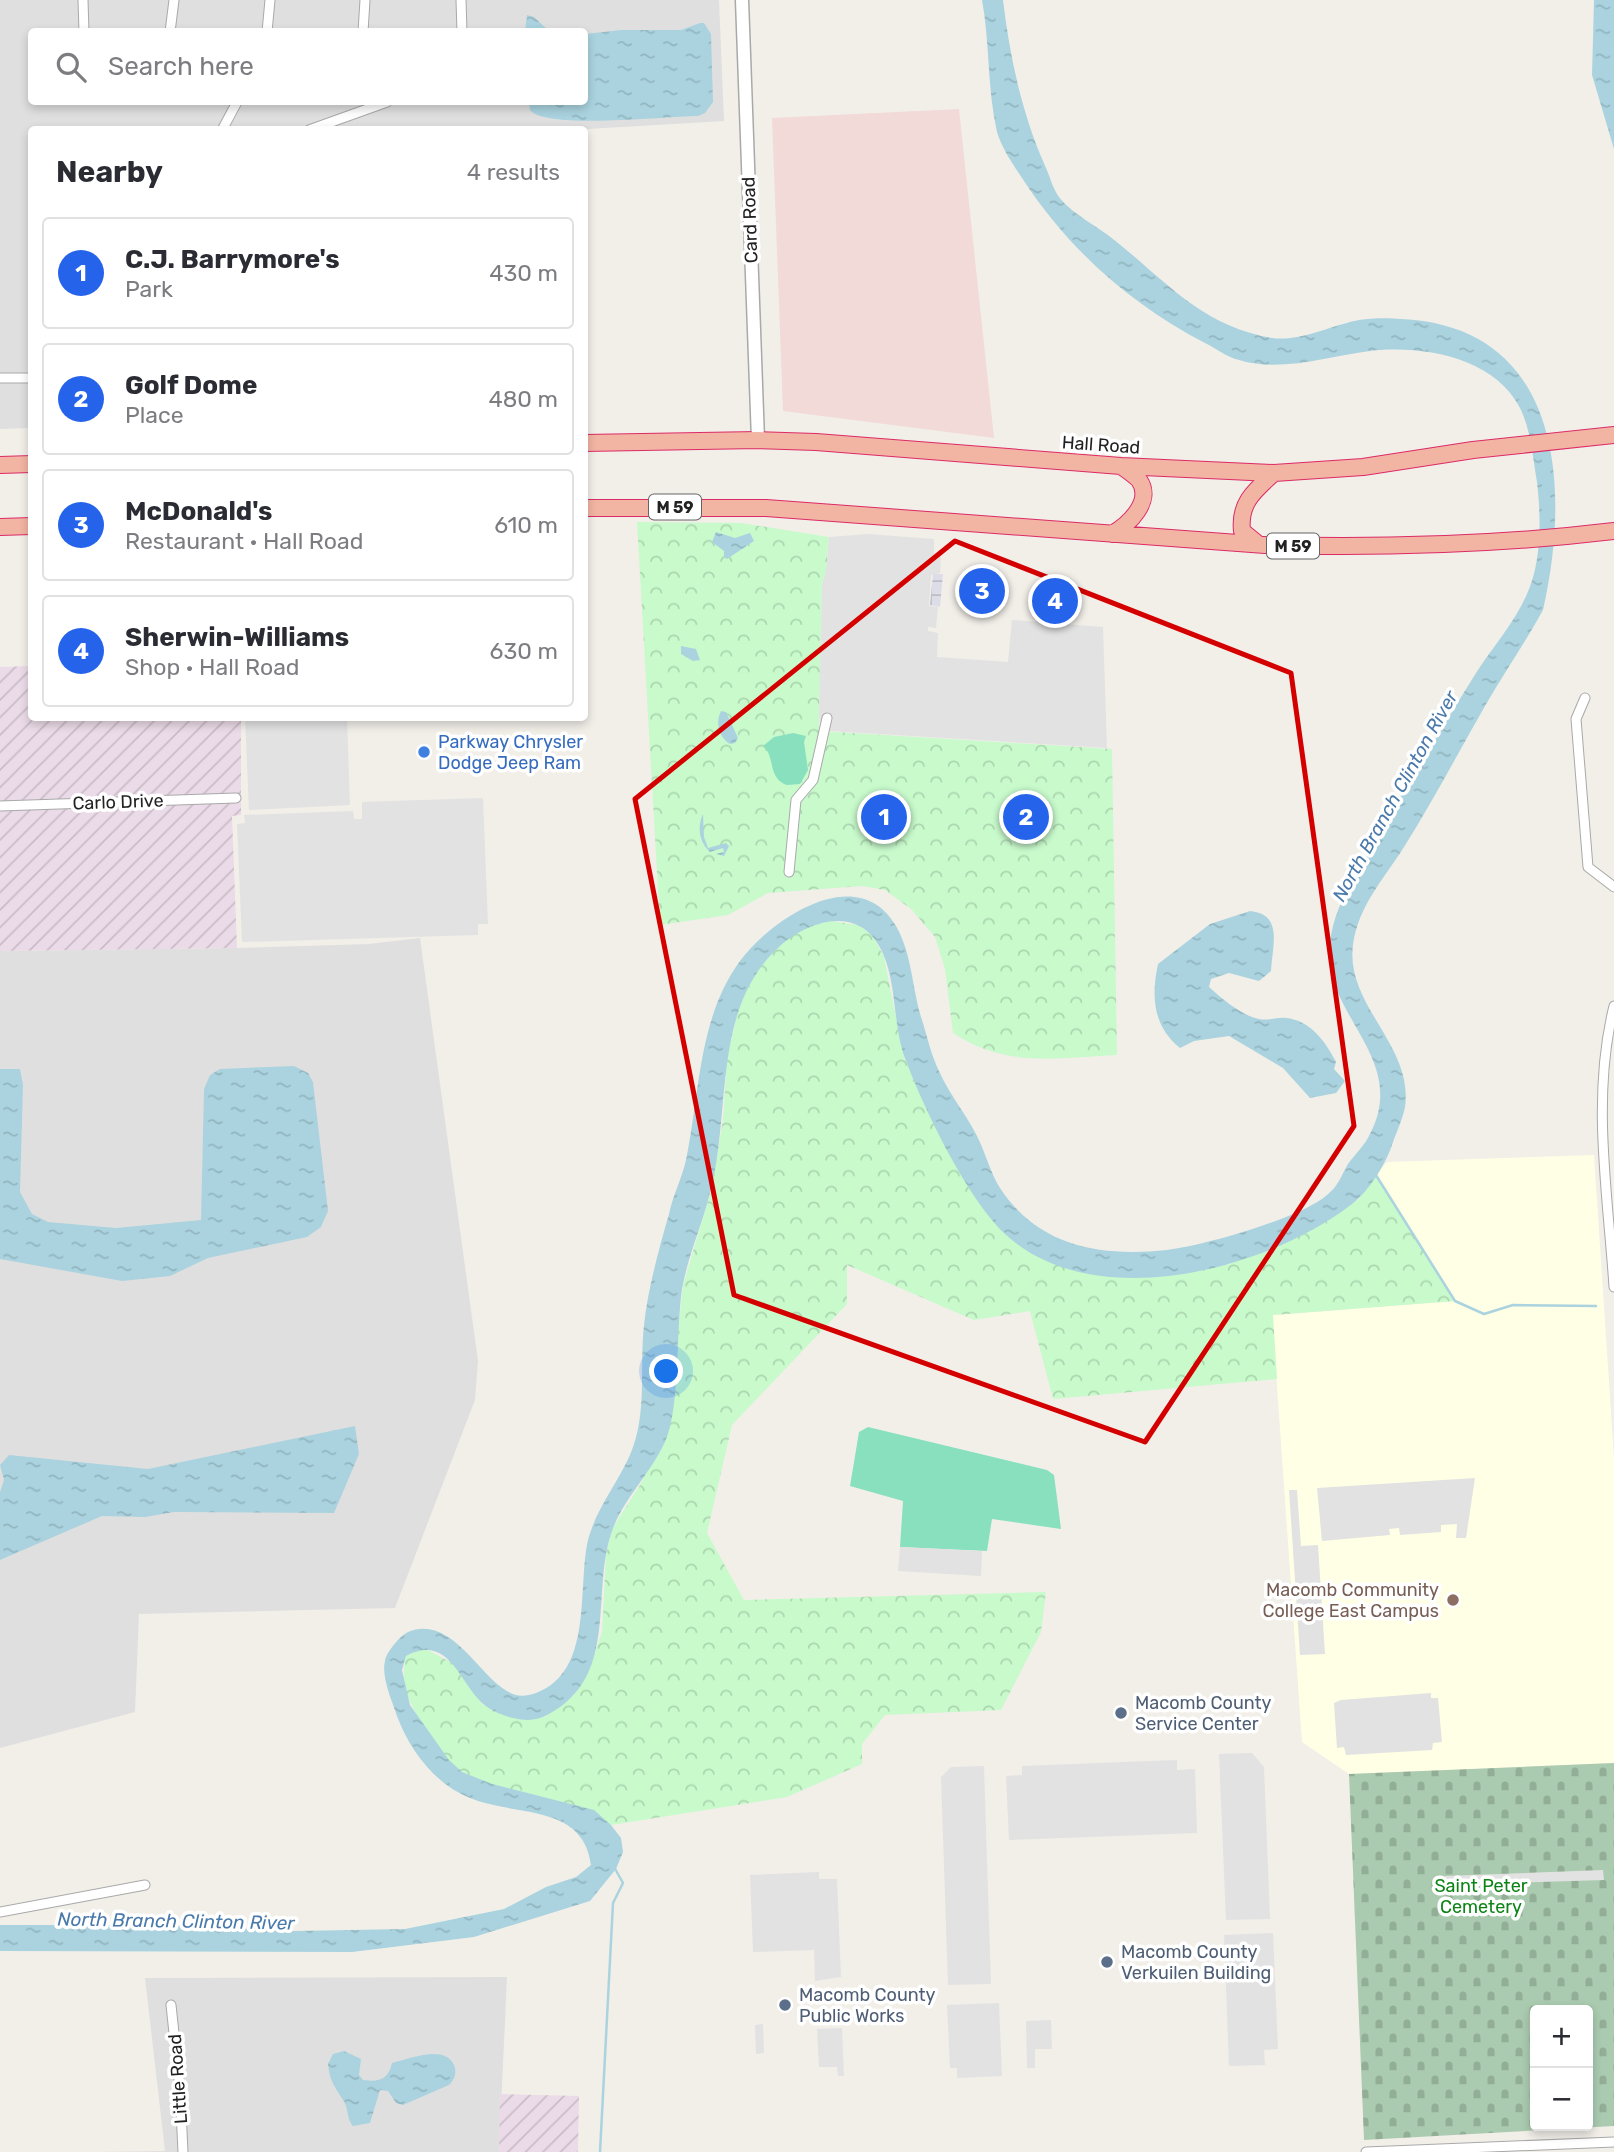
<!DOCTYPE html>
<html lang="en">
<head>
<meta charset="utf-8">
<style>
	:root { --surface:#fff; --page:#f7f7f7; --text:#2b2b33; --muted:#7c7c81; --line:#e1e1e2; --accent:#2563eb }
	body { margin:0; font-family:Rubik,sans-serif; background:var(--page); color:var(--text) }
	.controls { position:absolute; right:21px; bottom:21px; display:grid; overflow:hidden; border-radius:7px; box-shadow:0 4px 10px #0003 }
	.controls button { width:63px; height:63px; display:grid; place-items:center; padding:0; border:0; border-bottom:2px solid var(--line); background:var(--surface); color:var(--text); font:35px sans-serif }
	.you { position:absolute; left:667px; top:1372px; width:24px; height:24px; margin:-18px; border:5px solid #fff; border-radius:50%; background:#1a73e8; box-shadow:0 0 0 10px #1a73e833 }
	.badge { display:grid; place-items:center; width:46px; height:46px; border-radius:50%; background:var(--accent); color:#fff; font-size:23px; font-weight:700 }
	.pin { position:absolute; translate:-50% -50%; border:4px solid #fff; box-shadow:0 2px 7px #0006 }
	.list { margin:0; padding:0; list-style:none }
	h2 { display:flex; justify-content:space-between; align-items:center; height:91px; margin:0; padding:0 28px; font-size:30px }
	h2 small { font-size:23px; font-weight:400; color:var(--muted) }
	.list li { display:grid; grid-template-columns:46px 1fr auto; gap:21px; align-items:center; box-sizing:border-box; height:112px; margin:0 14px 14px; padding:0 14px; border:2px solid var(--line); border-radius:7px }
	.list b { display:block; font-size:26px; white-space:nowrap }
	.list p { margin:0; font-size:23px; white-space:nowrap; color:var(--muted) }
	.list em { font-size:23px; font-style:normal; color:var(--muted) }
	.icon { flex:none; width:38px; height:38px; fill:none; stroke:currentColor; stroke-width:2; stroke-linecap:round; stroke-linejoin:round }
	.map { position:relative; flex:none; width:1614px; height:2152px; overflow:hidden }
	.search { position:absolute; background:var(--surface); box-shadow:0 4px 10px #0003; left:28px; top:28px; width:560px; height:77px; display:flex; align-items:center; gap:18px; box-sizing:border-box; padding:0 24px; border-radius:7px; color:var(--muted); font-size:26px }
	.panel { position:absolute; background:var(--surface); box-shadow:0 4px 10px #0003; left:28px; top:126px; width:560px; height:595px; border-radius:7px }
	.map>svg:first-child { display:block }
	.residential { fill:#e0dfdf; fill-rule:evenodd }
	.commercial { fill:#f2dad9 }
	.industrial { fill:url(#industrial-furrows) }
	.education { fill:#ffffe5 }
	.cemetery { fill:url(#cemetery-stones); fill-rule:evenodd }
	.park { fill:url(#park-crowns) }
	.pitch { fill:#88e0be }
	.parking { fill:#e2e2e2 }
	.plaza { fill:url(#plaza-grid) }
	.water { fill:url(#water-ripples) }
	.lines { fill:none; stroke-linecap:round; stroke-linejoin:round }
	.stream { stroke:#aad3df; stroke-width:2.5 }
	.minor-casing { stroke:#a9a9a9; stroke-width:11 }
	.tertiary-casing { stroke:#a9a9a9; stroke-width:15 }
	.trunk-casing { stroke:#dc2a67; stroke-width:18 }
	.minor { stroke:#fff; stroke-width:9 }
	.tertiary { stroke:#fff; stroke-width:12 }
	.trunk { stroke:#f2b4a3; stroke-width:16 }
	.marked { fill:none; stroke:#d40000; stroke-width:5; stroke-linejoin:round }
	.shop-dot { fill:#3f7fe0; stroke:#fff; stroke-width:2.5 }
	.education-dot { fill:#8d6e63; stroke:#fff; stroke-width:2.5 }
	.service-dot { fill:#5c6f8a; stroke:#fff; stroke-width:2.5 }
	.labels { text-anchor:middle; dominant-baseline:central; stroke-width:7; stroke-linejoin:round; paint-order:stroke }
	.shield { fill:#fff; stroke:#646464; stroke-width:2 }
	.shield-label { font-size:16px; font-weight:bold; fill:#222 }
	.street-label { font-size:18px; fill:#222; stroke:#fff }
	.shop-label { font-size:18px; fill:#366cbe; stroke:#fff; text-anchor:start }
	.education-label { font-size:18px; fill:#785e54; stroke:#fff; text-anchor:end }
	.service-label { font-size:18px; fill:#4e5e75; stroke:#fff; text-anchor:start }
	.park-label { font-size:18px; fill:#0c8416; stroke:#fff }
	.water-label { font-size:19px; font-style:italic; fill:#4a7aab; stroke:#fff }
</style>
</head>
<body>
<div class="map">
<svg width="1614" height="2152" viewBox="0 0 1614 2152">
	<defs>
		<pattern id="industrial-furrows" width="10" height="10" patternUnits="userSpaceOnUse" patternTransform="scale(1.75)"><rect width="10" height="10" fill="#ebdbe8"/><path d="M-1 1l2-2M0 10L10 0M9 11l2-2" fill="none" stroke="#c9bcc7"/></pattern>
		<pattern id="cemetery-stones" width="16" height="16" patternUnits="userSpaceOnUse" patternTransform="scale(1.75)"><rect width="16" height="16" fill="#aacbaf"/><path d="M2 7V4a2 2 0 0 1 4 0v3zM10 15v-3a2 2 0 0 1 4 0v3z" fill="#92ae96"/></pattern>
		<pattern id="park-crowns" width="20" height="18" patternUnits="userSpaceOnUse" patternTransform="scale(1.75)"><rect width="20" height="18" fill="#c8facc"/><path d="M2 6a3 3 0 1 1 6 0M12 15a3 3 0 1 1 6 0" fill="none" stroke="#acd6af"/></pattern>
		<pattern id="plaza-grid" width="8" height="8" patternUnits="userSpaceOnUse" patternTransform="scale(1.75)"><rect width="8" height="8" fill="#dddde8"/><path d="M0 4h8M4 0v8" fill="none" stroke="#bdbdc7"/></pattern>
		<pattern id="water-ripples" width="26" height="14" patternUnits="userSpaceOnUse" patternTransform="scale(1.75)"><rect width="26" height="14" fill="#aad3df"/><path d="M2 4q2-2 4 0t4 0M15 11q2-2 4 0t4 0" fill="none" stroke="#92b5bf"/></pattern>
	</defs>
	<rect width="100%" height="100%" fill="#f2efe9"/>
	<path class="residential" d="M0,0H719L724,121L571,130H32L31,428L0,429ZM32,32H584V102H32Z
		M420,938L478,1361L475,1400L395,1608L139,1614L135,1712L0,1748V951L237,948L369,944Z
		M507,1977L499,2152H96L165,2151L145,1978Z"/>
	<path class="commercial" d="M959,109L994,438L783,411L772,118Z"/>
	<path class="industrial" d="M31,666L32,718H241V815L232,816L237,948L0,951V667Z
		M500,2094L579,2096L578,2152H499Z"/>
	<path class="education" d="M1594,1155L1614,1458V1763L1349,1774L1302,1742L1272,1315L1455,1301L1376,1175L1387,1162Z"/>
	<path class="cemetery" d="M1614,1763V2126L1364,2140L1349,1774ZM1535,2010H1588V2126H1535Z"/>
	<path class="park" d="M637,522L741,523L829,537L826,572L822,584L819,731L1112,749L1117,1055C1056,1058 1006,1068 953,1033L945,969L935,937L911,909L885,890L862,886L768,893L728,915L660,925Z
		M831,921L858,925L873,936L884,957L904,1057L950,1153L985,1210L1004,1233L1167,1275L1196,1271L1230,1264L1358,1200L1376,1175L1455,1301L1273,1315L1277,1379L1053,1399L1030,1311L974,1320L847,1265V1304L732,1425L707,1533L744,1600L1046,1592L1041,1632L1001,1710L885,1715L862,1744V1764L787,1797L611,1825C569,1791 506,1801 461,1771C444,1760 431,1738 421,1721C407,1701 400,1680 406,1656L424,1648L452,1663L483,1705L545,1717L575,1694L591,1664L602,1632L606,1555L612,1529L643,1480L677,1342L683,1285L711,1191L723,1120L727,1058L739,1007L756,970L778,947L801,928Z"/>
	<path class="pitch" d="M793,733L806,736L804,742L808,770L800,784L787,785C767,778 776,757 763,746L774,737Z
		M868,1427L1047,1470L1054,1475L1061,1529L992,1519L987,1551L900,1547L903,1501L850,1486L859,1432Z"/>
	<path class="parking" d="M868,534L934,539V556L941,557L940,573L931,575L929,606L938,607L936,628L928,627V631L938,633L937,657L1008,662L1012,620L1103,627L1107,748L829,731L828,723L820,722L819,715L822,584L826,572L829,537Z
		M245,718H347L350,805L249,810Z
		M483,798L488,924H478V935L242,942L237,824L245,823L244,815L353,811L354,819H362V802Z
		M1475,1478L1466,1538H1456L1457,1524L1441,1525V1532L1400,1535L1399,1528L1389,1529L1390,1535L1322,1541L1317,1488Z
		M1289,1490H1297L1301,1546L1318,1545L1325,1654L1300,1655Z
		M900,1547L982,1551L981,1576L898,1571Z
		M1431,1693V1698H1438L1442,1742L1433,1743L1432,1750L1346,1755L1344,1747L1337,1748L1334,1703L1341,1700Z
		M1252,1753L1264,1767L1270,1919L1226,1920L1219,1754Z
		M1177,1760V1770L1195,1769L1197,1833L1009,1840L1006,1776L1022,1775V1766Z
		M984,1766L991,1984L948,1985L941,1777L951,1767Z
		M1603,1870L1604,1880L1445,1885V1876Z
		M819,1872V1879H837L841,1977L815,1981L814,1950L753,1952L750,1875Z
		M1273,1933L1278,2049L1264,2050L1265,2065L1229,2066L1224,1935Z
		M999,2003L1002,2076L957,2078V2068H950L947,2005Z
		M1051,2020L1052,2049H1035V2068H1027L1026,2021Z
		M763,2024L764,2053L756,2054L755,2025Z
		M842,2028L844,2076H838L837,2067H819L817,2029Z"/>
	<path class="plaza" d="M933,574H943L940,607L930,605Z"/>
	<path class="water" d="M982,0H1003C1010,58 1022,115 1046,168C1050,177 1053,189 1059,197C1071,213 1097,226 1113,239C1165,280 1201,326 1272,338C1300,342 1332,325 1359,320C1372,318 1388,318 1401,319C1562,326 1571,487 1543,610C1525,643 1504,673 1485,706C1458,753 1433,801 1404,847C1384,879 1358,906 1353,945C1345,1005 1414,1046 1405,1107C1403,1118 1397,1131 1393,1142C1386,1164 1370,1190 1352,1204C1267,1270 1093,1316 1005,1234C967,1198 925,1111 906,1061C891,1024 899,975 876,941C851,906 805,923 779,947C711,1009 732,1111 710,1193C702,1225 688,1256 682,1289C676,1330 680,1401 667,1437C653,1472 622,1499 611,1534C591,1595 619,1676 549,1714C537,1721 526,1721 513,1718C501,1715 489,1710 480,1701C458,1678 447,1634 406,1656L402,1670L410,1705L449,1760L462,1772L492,1784L594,1810L611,1825L621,1838L623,1852L616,1869L590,1901L474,1937L352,1952L0,1951V1925H176L295,1931L405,1929L504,1909L546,1887L576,1877L591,1865C583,1803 516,1817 470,1798C435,1784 410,1751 397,1716C392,1701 381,1677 385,1661C386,1652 401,1635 408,1632C448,1615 476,1669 501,1687C513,1696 521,1698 536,1693C594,1672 577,1587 588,1540C596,1509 617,1484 630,1455C648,1413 639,1369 644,1325C648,1288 659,1249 669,1214C673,1195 682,1178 686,1160C700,1093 698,1018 740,961C771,919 858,860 896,926C912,954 912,987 921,1017C927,1035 931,1055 939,1071C949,1094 966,1114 977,1136C986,1154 990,1172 1000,1188C1039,1247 1100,1257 1167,1250C1203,1246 1301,1218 1327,1195C1339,1185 1340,1178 1348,1164C1355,1154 1365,1145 1370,1134C1403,1070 1347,1030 1332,976C1324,945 1335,911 1350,885C1390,814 1432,743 1476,673C1492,648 1515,622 1527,594C1542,561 1541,517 1537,482C1533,459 1531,430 1520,408C1494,357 1422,345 1370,351C1328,356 1281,373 1239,360C1227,357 1217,349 1205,343C1132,305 1070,251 1024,181C1014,166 1002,149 997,132C987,89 990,43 982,0Z
		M1594,0H1614V149L1592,75Z
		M527,15L534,17L549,31H525Z
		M700,23H704L711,34L713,102L705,113L698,116C668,116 545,130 530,110L529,102H584L585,34L621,30H681Z
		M716,532L735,538L750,533L754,541L727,559L724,557V551L712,542Z
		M681,646L696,649L700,660L693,661L681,654Z
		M721,711L726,712L738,738L735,743L730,744C719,738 715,723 721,711Z
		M703,814L704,837L708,848L726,843L729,846L724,856L716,854L724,852L723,848L710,852C699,842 697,827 703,814Z
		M1250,911C1284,914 1272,947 1271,971L1259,981L1229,973L1211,979L1209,987C1222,999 1241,1015 1259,1019C1267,1021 1277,1017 1286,1018C1310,1020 1326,1042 1336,1062L1334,1069L1345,1081L1336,1093L1310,1098L1283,1068L1229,1036L1194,1041L1180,1048C1153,1026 1151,997 1158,964L1210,924Z
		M294,1066L308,1073L313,1082L328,1211L321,1227L307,1237L208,1258L170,1276L122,1281L0,1259V1069H20L23,1085L20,1192L32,1214L48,1222L116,1228L201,1220L204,1089L210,1075L220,1069Z
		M355,1426L359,1454L334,1513L174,1512L145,1517L102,1516L0,1560V1492L4,1480L0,1465L9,1455L148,1469Z
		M344,2051L361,2059L359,2075L363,2080C379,2082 388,2080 392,2063C410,2059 444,2044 454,2065C457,2073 455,2079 449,2085L403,2105L396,2103L388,2091L380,2090L370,2123L353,2126C346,2118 349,2108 343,2100C334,2085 330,2082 328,2064L333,2054Z"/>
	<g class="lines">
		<path class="stream" d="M1374,1172L1455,1301L1484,1314L1513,1305L1596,1306
			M600,2152L613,1903L623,1883L614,1867"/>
		<g class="minor-casing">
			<path id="minor" d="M83,0L84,32
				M461,0L462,32
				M170,32L174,0
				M267,32L270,0
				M363,32L365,0
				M222,130L237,102
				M309,130L387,102
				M0,378H32
				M1585,698L1576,719L1588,867L1614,887
				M0,806L236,798
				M789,872L796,800L813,780L827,718
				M1614,1006C1591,1098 1608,1194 1614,1287
				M0,1912L145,1885
				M171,2005L180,2089L183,2152
				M1366,2152L1614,2142"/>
		</g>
		<g class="tertiary-casing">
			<path id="tertiary" d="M742,0L758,440"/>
		</g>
		<g class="trunk-casing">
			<path id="trunk" d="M584,443L758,440L816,442L1121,466L1274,473L1363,467L1473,450L1614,435
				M0,465L32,464
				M584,508H766L1265,545C1382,548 1498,545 1614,531
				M0,527L32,526
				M1112,534C1128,525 1154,501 1139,480C1134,475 1127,470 1121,466
				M1258,544L1242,531C1239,503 1254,491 1274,473"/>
		</g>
		<use href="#minor" class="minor"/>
		<use href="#tertiary" class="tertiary"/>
		<use href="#trunk" class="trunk"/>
	</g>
	<path class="marked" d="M955,541L1291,673L1354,1126L1145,1442L734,1295L635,799Z"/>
	<circle class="shop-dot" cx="424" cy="752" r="7"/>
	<circle class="education-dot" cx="1453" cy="1600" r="7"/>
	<g class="service-dot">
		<circle cx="1121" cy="1713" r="7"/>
		<circle cx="1107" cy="1962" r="7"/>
		<circle cx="785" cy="2005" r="7"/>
	</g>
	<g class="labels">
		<g class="shield">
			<rect x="649" y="494.5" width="52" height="25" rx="5"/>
			<rect x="1267" y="533.5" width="52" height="25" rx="5"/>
		</g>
		<g class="shield-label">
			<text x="675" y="507">M 59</text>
			<text x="1293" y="546">M 59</text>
		</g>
		<g class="street-label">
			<text transform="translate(750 220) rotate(-92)">Card Road</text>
			<text transform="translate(1101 445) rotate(4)">Hall Road</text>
			<text transform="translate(118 802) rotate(-2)">Carlo Drive</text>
			<text transform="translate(178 2079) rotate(-94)">Little Road</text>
		</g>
		<g class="shop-label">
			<text x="438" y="742">Parkway Chrysler<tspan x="438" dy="21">Dodge Jeep Ram</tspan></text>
		</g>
		<g class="education-label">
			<text x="1439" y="1590">Macomb Community<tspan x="1439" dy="21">College East Campus</tspan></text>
		</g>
		<g class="service-label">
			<text x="1135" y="1703">Macomb County<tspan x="1135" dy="21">Service Center</tspan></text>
			<text x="1121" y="1952">Macomb County<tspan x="1121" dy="21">Verkuilen Building</tspan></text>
			<text x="799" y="1995">Macomb County<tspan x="799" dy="21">Public Works</tspan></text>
		</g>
		<g class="park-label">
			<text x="1481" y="1886">Saint Peter<tspan x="1481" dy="21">Cemetery</tspan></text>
		</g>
		<g class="water-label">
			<text transform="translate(1395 796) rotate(-61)">North Branch Clinton River</text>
			<text transform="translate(176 1921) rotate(1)">North Branch Clinton River</text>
		</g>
	</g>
</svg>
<div class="controls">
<button>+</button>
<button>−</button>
</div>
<div class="you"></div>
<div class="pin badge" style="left:884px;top:817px">1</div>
<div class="pin badge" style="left:1026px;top:817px">2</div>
<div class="pin badge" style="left:982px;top:591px">3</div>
<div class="pin badge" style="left:1055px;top:601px">4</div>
<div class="search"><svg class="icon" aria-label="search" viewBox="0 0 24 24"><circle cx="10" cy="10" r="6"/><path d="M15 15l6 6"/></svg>Search here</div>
<section class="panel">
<h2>Nearby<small>4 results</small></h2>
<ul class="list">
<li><span class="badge">1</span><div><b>C.J. Barrymore's</b><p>Park</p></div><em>430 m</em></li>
<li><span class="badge">2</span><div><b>Golf Dome</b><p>Place</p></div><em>480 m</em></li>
<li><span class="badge">3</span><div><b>McDonald's</b><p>Restaurant · Hall Road</p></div><em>610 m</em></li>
<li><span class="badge">4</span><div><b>Sherwin-Williams</b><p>Shop · Hall Road</p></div><em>630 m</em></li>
</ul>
</section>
</div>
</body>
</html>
